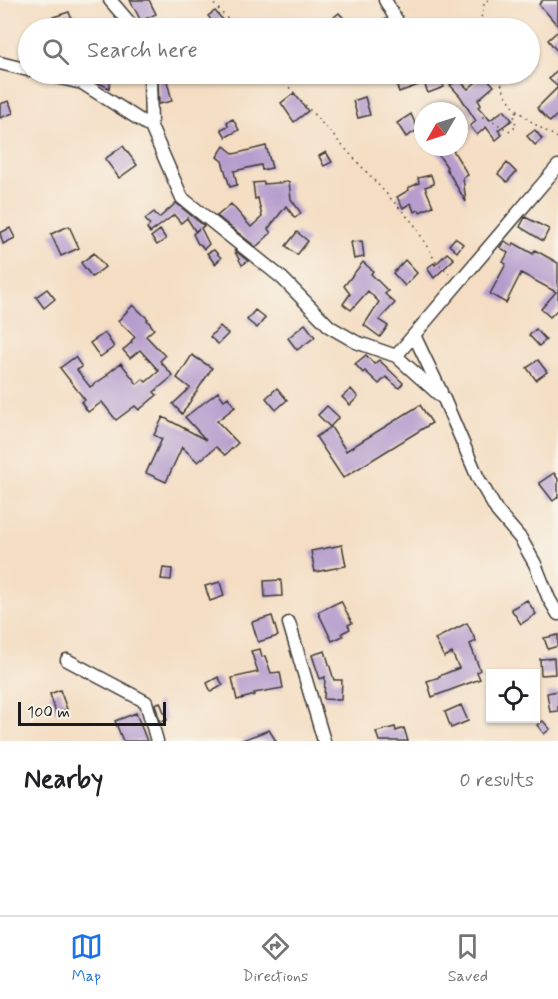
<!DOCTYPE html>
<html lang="en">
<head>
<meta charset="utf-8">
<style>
	:root { --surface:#fff; --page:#f6f6f6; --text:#202124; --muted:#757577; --line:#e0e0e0; --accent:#1a73e8 }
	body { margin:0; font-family:Mynerve,sans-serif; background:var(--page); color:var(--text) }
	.controls { position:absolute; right:18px; bottom:18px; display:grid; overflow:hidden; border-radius:0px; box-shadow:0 2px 4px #0004 }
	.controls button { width:54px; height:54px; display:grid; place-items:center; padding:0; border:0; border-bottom:2px solid var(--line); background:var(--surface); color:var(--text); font:30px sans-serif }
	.compass { position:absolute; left:414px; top:102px; width:54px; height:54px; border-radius:50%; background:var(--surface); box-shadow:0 2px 4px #0004; rotate:231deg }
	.scale { position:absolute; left:18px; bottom:15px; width:148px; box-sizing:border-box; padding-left:6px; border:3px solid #1c1c1c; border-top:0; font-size:16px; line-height:21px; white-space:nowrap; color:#1c1c1c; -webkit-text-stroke:4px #f7f3e8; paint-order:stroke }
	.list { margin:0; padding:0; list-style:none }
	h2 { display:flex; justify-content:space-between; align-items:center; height:78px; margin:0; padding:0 24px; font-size:26px }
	h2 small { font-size:20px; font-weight:400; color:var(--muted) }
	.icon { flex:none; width:33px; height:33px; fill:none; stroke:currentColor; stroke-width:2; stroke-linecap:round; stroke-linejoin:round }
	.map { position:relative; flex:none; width:558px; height:741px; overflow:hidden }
	.search { position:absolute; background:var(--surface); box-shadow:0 2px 4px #0004; left:18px; right:18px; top:18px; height:66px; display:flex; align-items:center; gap:15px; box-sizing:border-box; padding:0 21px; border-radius:33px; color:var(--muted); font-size:22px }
	.sheet { height:174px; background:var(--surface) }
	nav { display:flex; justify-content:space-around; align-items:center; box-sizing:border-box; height:84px; border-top:2px solid var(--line); background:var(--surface); font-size:16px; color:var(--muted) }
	nav a { display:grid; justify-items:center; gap:3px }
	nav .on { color:var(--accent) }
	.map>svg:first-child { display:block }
	.building { fill:#b69dcd }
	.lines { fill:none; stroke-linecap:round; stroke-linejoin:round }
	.minor-casing { stroke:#3c3935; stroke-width:15 }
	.path { stroke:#3c3935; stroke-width:1.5; stroke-dasharray:1.5 4.5; stroke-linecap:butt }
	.minor { stroke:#fff; stroke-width:12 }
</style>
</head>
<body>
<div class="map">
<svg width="558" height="741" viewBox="0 0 558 741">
	<rect width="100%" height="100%" fill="#f7f3e8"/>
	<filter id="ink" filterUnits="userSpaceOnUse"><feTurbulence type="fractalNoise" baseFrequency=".0167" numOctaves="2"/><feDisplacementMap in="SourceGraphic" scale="12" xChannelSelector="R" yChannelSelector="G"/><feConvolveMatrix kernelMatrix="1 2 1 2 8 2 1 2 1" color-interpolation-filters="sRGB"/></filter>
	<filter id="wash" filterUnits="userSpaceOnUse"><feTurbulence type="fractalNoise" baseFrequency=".008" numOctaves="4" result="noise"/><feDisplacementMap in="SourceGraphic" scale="24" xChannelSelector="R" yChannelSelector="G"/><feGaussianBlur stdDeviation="1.35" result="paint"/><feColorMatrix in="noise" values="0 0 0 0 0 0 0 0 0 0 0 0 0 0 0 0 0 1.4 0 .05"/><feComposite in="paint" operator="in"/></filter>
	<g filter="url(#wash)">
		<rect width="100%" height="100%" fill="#f4ddc2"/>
		<g id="blocks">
			<path class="building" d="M130,0H149L156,14L141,21Z
				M543,0H558V26L539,4Z
				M215,11L223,20L216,26L208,16Z
				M69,12L75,28H51L47,19Z
				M339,13L353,28H336L329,21Z
				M386,19L392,28H366Z
				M558,31V52L548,40Z
				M558,69V114L550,122L537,108L558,87L549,79Z
				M92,74H111L109,88L91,79Z
				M398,74H414L416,78L427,74H439L444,87L428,93L424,83L399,92L393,75Z
				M484,75L494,86L478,100L481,105L478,107L490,120L504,110L512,120L498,130L502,135L496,140L486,127L477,135L470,126L476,121L460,96L450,85L459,80L468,89Z
				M166,77L172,101L159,104L158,79Z
				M294,93L308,111L294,122L281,103Z
				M365,97L370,115L358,118L353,101Z
				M9,101L13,113L0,118V104Z
				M411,114L418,130L406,137L397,123Z
				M233,119L239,130L226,137L221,129L228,126L227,122Z
				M535,130L542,139L535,145L527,136Z
				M123,146L137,165L119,178L105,159Z
				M224,146L234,154L266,146L272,168L262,170L261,165L234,171L237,185L230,187L222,161L217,157Z
				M433,147H451L468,175L463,178L466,202L446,168L447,167Z
				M326,152L332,162L324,166L319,156Z
				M507,163L516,172L507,182L498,174Z
				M431,175L434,184L425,187L433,206L420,212L419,210L414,212L411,203L403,208L397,197L409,190L408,188L419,183L418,178Z
				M264,182V184L289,182L291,199L301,213L295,218L286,206L268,229L271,233L256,247L217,216L231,204L251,227L262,217L258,198L255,199L253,183Z
				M176,203L204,226L201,228L209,244L204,249L200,244H198L193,234L199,229L195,231L187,218L181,223L174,215L150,233L147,228L150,225L145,219L154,212L159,218Z
				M525,217L549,229L543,241L520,227Z
				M69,226L79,248L61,256L51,234Z
				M10,228L15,238L3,244L0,233Z
				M160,230L166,239L157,245L151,237Z
				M297,232L308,241L297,255L286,246Z
				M455,238L463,244L457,252L449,245Z
				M362,241L364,257L354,259L351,242Z
				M505,241L512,246L514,243L533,254L535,250L558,263V309L550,317L541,309L556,292L521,273L506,303L490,294L506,264L503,262L508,253L500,247Z
				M214,250L221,258L215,264L207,253Z
				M234,250L248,261L242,265Z
				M94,253L105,267L92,277L81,263Z
				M447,253L454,259L434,278L427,268L434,263L435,265Z
				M405,260L417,273L405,286L393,273Z
				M363,262L373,271L371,274L388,291L385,294L395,303L379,320L388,326L380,337L364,325L379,302L368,291L351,310L343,304L350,294L344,286Z
				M47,289L55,299L44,308L36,297Z
				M133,305L148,319L147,320L154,329L146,336L165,356L160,361L173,376L154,392L157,395L139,410L135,406L116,420L102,402L88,412L81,402L85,400L60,368L75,357L82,367L77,370L90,387L108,375L107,374L121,363L137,384L143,379L146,382L159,371L140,350L130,358L123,350L132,342L131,341L135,337L118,321Z
				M255,310L265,318L257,328L247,320Z
				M305,324L315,337L297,350L288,338Z
				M220,326L228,334L218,344L210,337Z
				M536,329L546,340L539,346L529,335Z
				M105,333L114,347L100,357L90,343Z
				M192,355L212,368L182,414L173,404L190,388L177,378Z
				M366,355L374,364L379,360L403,383L399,388L386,377L379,384L365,371L363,373L355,364Z
				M538,360L547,372L536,380L527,368Z
				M277,388L287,400L276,410L266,398Z
				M351,389L358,397L350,405L342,397Z
				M218,392L224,400L228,397L235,407L217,421L238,443L225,455L216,447L198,462L182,447L166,482L146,473L162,439L154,435L163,417L206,440L185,417Z
				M420,405L432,423L343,478L316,437L331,427L346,451Z
				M327,406L339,417L330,427L318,415Z
				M554,473L558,479V497L553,501L539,483Z
				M342,545L346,566L315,572L311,551Z
				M163,568L172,569L171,580L161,579Z
				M281,580L282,596L265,597L264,581Z
				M220,582L224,596L210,601L205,586Z
				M527,600L536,614L521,624L511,609Z
				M341,601L352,623L348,625L350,629L342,633L343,636L332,641L318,612Z
				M272,616L278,636L258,642L252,622Z
				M467,623L476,641L470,644L480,670L477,672L480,679L432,697L427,681L440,677L439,676L459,668L452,653L444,657L435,639Z
				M558,635V646L548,649L544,638Z
				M260,649L262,657L265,656L271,673L280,672L283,688L254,693L255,695L237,700L232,678L258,672L251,651Z
				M325,651L334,680H342L341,700L324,699L325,677L320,679L312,655Z
				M554,658L555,674L541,675L540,659Z
				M218,677L223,685L211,692L207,683Z
				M60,690L67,709L56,713L50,694Z
				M558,691V711L550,712L547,693Z
				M160,702L167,720L160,722L155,704Z
				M461,705L468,721L451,728L445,712Z
				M136,713L147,741H123L115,721Z
				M543,721L550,729L544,734L537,725Z
				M395,727L396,731L404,728L408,741H379L376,732Z
				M269,730L276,741H242V740Z"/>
		</g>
	</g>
	<g filter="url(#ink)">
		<use href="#blocks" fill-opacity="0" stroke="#3c3935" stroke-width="1.5"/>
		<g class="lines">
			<g class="minor-casing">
				<path id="minor" d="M110,0L134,28
					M385,0L401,28
					M0,63L28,70
					M43,74L82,83L151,127
					M150,74L151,127L182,198L282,278L330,327L356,342L396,356L444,399L478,478L497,511L521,539L535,564L549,599L558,614
					M414,335L441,392
					M396,356L558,166
					M289,623L324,741
					M67,660L146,702L157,741"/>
			</g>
			<path class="path" d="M210,0L236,28
				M476,28L483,13L484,4L488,0
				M277,74L414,224L436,262L449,274
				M495,74C501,80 502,87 506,95C517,115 539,127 558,138
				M482,117C494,119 500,128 511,131L516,126L514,114L517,111"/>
			<use href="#minor" class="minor"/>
		</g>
	</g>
</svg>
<div class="controls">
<button><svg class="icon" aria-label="locate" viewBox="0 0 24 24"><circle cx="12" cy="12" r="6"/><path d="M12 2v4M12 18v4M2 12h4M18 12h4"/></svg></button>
</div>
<svg class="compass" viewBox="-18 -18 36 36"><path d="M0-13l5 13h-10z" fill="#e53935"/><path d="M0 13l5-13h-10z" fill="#757577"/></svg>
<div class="scale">100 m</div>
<div class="search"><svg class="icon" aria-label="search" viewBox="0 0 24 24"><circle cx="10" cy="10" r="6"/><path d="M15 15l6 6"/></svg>Search here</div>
</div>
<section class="sheet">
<h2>Nearby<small>0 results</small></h2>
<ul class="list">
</ul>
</section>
<nav>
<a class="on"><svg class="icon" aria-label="map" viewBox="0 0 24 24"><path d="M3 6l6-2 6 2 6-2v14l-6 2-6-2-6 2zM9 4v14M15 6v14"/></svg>Map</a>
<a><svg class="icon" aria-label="directions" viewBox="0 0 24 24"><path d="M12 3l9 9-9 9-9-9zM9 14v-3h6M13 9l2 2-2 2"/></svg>Directions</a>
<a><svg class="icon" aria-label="saved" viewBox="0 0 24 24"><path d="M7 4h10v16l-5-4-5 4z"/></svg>Saved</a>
</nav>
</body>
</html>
